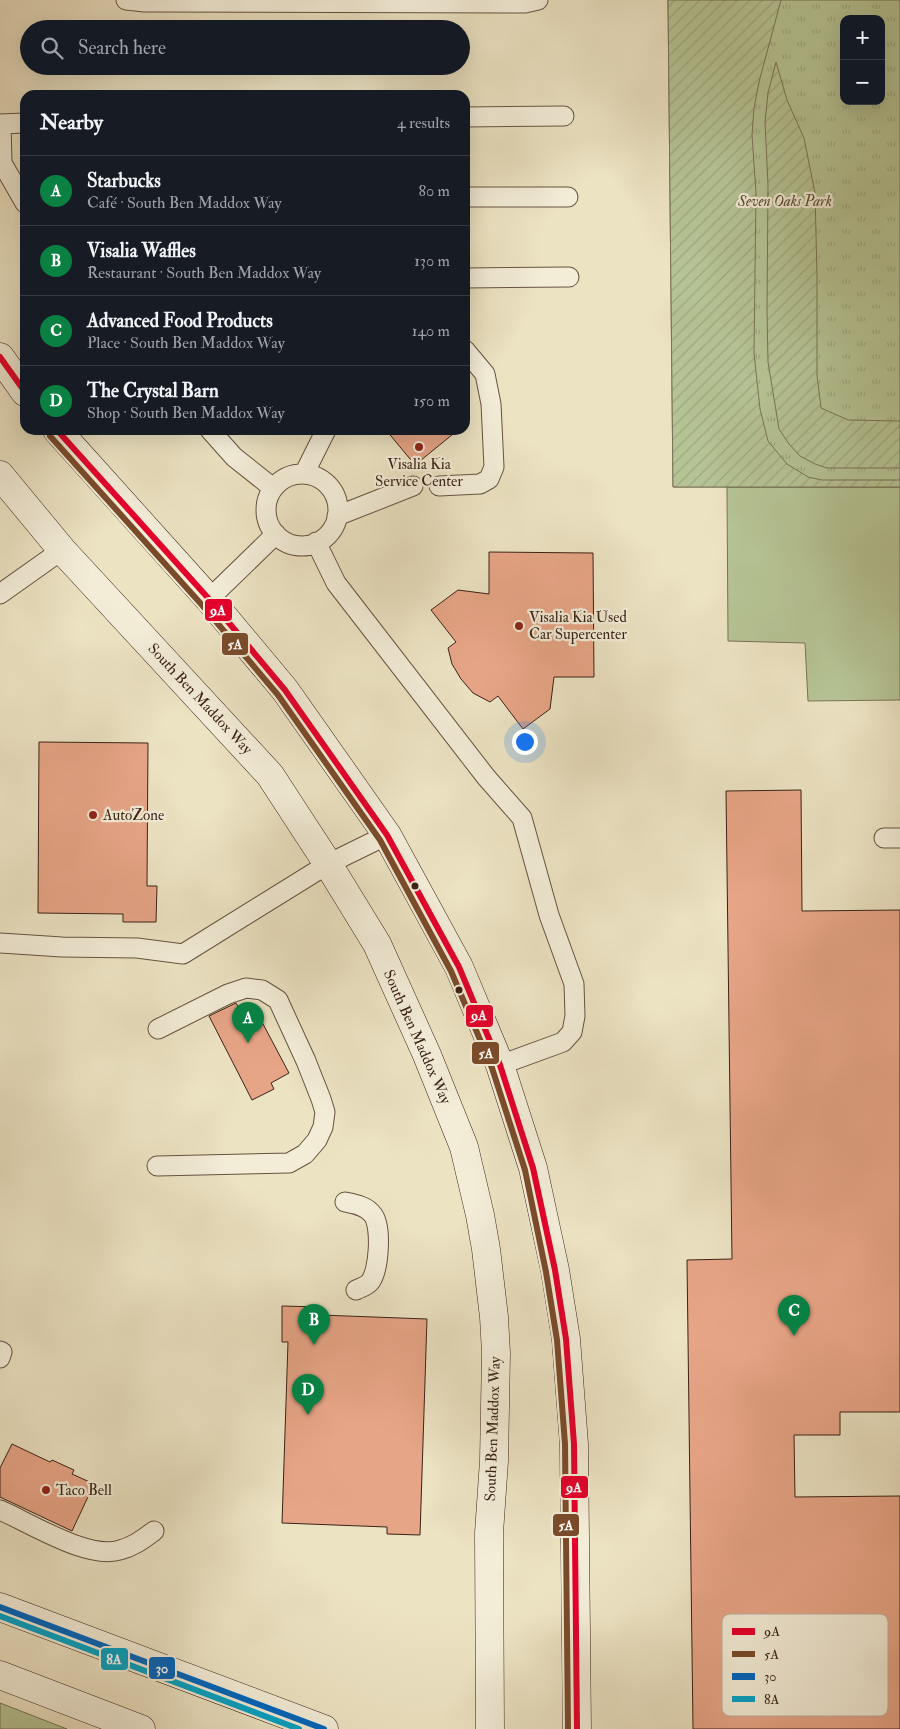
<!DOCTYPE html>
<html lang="en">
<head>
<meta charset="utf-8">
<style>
	:root { --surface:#171b24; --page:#20242c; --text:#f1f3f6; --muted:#9ea1a6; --line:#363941; --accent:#0b8043 }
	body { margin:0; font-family:"IM FELL Double Pica",serif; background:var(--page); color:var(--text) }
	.controls { position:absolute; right:15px; top:15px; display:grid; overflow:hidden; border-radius:10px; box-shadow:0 5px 20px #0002 }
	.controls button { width:45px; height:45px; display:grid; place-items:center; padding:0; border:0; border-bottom:1px solid var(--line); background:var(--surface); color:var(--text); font:25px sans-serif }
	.you { position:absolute; left:524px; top:741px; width:18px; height:18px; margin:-12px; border:4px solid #fff; border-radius:50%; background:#1a73e8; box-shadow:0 0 0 8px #1a73e833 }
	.badge { display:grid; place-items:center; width:32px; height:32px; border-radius:50%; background:var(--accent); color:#fff; font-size:16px; font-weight:700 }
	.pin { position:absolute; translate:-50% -41px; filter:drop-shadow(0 1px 2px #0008) }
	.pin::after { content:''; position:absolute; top:26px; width:18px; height:15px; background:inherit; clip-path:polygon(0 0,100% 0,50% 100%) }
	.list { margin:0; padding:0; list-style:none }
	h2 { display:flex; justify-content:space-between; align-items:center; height:65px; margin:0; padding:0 20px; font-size:21px }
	h2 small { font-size:16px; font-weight:400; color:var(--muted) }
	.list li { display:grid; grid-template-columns:32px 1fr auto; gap:15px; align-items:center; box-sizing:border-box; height:70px; padding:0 20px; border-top:1px solid var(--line) }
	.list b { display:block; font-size:19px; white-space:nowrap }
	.list p { margin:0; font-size:16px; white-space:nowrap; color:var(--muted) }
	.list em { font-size:16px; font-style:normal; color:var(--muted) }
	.icon { flex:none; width:28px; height:28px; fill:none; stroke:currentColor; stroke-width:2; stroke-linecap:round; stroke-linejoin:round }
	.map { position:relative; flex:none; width:900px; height:1729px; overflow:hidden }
	.search { position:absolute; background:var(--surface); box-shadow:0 5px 20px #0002; left:20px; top:20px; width:450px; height:55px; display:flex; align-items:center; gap:12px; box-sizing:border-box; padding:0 18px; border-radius:28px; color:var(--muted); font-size:19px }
	.panel { position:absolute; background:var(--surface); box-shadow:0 5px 20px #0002; left:20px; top:90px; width:450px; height:345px; border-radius:15px }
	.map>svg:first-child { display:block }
	.grass { fill:#b6c495; stroke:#787356 }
	.park { fill:url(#park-tufts); stroke:#787356; fill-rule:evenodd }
	.garden { fill:url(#garden-furrows); stroke:#787356 }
	.building { fill:#e7a587; stroke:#3a2216 }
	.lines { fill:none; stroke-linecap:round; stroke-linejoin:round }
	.lane-casing { stroke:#665241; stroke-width:21 }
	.secondary-casing { stroke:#3a2216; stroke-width:29 }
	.lane { stroke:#f3edd8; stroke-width:19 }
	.secondary { stroke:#f3edd8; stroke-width:28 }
	.bus-1-casing { stroke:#f3edd8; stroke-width:10 }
	.bus-2-casing { stroke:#f3edd8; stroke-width:10 }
	.bus-3-casing { stroke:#f3edd8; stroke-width:10 }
	.bus-4-casing { stroke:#f3edd8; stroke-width:10 }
	.bus-1 { stroke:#e4002b; stroke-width:6 }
	.bus-2 { stroke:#7a4b2a; stroke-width:6 }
	.bus-3 { stroke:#0065bd; stroke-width:6 }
	.bus-4 { stroke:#03a2c5; stroke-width:6 }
	.poi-dot { fill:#8f2418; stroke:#f3edd8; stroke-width:2 }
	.bus-dot { fill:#3a2216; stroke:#f3edd8; stroke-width:2 }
	.labels { text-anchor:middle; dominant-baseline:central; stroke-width:4.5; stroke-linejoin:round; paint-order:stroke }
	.park-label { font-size:15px; font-style:italic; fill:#594a36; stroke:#f3edd8 }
	.poi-label { font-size:15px; fill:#3a2216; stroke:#f3edd8; text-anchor:start }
	.street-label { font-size:15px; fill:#3a2216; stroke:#f3edd8 }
	.key { fill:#f3edd8; stroke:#bcb09e; stroke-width:1 }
	.key-label { font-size:14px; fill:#3a2216 }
	.line-badge { stroke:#f3edd8; stroke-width:2 }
	.badge-label { font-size:14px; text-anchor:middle; font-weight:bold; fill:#fff }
</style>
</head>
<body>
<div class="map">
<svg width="900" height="1729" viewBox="0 0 900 1729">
	<defs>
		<pattern id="park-tufts" width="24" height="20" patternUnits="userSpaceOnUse" patternTransform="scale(1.25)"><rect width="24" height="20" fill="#b6c495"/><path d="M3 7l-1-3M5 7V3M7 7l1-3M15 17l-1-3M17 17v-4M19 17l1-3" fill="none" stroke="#9da880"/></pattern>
		<pattern id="garden-furrows" width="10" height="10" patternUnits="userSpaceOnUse" patternTransform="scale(1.25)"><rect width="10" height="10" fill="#b6c495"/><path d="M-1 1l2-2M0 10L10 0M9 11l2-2" fill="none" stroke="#9da880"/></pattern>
	</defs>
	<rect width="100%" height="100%" fill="#ece3c3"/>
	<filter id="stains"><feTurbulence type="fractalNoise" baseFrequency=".004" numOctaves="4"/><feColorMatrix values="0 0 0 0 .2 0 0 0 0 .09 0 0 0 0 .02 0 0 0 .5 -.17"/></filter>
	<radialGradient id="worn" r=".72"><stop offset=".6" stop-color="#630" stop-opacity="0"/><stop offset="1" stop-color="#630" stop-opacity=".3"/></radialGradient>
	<path class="grass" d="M727,487H900V700L808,701L805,643L728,641Z
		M0,1703L67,1729H0Z"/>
	<path class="park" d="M668,0H900V487H673ZM844,19H881V101H844Z"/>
	<path class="garden" d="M668,0H781L759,82L754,108L752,135L756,193L754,353L760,409L768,441L787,464L808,477L822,480H900V487H673Z
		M776,62L787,100L804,138L815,193L817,276V375L821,408L848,420L900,421V468H827L815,464L800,456L789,444L779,429L768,362L767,310L768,185L765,122L768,93Z"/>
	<path class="building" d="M386,430H458L415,465Z
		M489,552L593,553L594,677H554L550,709L523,729L498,696L490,702L473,693L461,679L452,664L448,648L456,642L431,610L458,590L489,594Z
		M39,742L148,743L147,886H157L156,922H123V914L38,913Z
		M801,790L802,911L900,910V1412H840V1435H794L795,1497L900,1496V1729H693L687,1260L732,1259L726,791Z
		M236,1003L241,1012L253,1005L289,1073L271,1083L274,1089L252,1100L209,1016Z
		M282,1306L320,1307V1315L427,1319L420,1535L387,1534V1527L282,1523L288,1342H282Z
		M12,1444L50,1462L52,1460L74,1470L72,1474L94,1484L72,1531L0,1497V1468Z"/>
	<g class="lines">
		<g class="lane-casing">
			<path id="lane" d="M126,0L145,2L525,3L538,0
				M465,117L564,116
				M0,124L25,123
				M1,124L2,163L25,203
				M465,197H568
				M465,278L569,277
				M210,430L234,457L273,488
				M304,474L326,430
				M266 510a36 36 0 1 1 72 0a36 36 0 1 1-72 0Z
				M439,486L480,484L489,479L494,467L491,404L485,374L465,350
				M337,516L413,486
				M316,542L336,583L486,777L522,818L549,915L574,984L575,1016L572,1032L563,1042L500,1065
				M0,594L62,550
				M209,599L276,534
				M884,838H900
				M0,943L62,947L137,948L183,954L328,864L387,835
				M157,1166L289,1163L305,1154L317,1140L323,1127L325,1112L321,1099L306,1061L278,1000L262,990L246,988L228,994L158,1029
				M345,1202C355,1204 367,1206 373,1215C382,1227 379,1271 370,1282C367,1286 360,1288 356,1290
				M0,1351L2,1352L0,1358
				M0,1510C30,1523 88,1560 120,1550C133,1547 143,1539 154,1531"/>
		</g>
		<g class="secondary-casing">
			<path id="secondary" d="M0,357L25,392
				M57,430L209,599L285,690L387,835L459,967L500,1065L533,1168L555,1270L566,1339L574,1444L577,1729
				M0,475L62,550L270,775L328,864L377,944L427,1055L464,1147L480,1215L486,1249L494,1317L496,1353L494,1461L489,1533L490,1729
				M0,1607L324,1729
				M0,1675L141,1729"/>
		</g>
		<use href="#lane" class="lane"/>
		<use href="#secondary" class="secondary"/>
		<g class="bus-1-casing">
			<path id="bus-1" d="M0,357L25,392
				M57,430L209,599L285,690L387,835L459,967L500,1065L533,1168L555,1270L566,1339L574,1444L577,1729"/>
		</g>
		<g class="bus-2-casing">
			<path id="bus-2" d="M50,436L202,605L278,695L380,840L451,971L492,1068L525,1170L546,1272L557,1340L565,1444L568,1729"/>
		</g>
		<g class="bus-3-casing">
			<path id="bus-3" d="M0,1607L324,1729"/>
		</g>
		<g class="bus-4-casing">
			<path id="bus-4" d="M0,1616L299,1729"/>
		</g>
		<use href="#bus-1" class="bus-1"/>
		<use href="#bus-2" class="bus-2"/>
		<use href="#bus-3" class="bus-3"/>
		<use href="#bus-4" class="bus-4"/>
	</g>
	<g class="poi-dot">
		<circle cx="419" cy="447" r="5"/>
		<circle cx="519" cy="626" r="5"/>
		<circle cx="93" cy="815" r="5"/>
		<circle cx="46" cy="1490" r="5"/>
	</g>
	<g class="bus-dot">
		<circle cx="415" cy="886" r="4.5"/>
		<circle cx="459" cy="990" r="4.5"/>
	</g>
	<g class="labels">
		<g class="park-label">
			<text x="785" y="201">Seven Oaks Park</text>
		</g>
		<g class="poi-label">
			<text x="419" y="464" text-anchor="middle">Visalia Kia<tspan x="419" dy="17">Service Center</tspan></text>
			<text x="529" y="617">Visalia Kia Used<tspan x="529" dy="17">Car Supercenter</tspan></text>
			<text x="103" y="815">AutoZone</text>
			<text x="56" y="1490">Taco Bell</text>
		</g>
		<g class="street-label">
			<text transform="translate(200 699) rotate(47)">South Ben Maddox Way</text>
			<text transform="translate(417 1037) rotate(66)">South Ben Maddox Way</text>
			<text transform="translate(493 1429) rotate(-88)">South Ben Maddox Way</text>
		</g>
	</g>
	<rect x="722" y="1614" width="166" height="102" rx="8" class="key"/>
	<rect x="732" y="1628" width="23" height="7" fill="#e4002b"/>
	<rect x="732" y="1651" width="23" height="6" fill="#7a4b2a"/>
	<rect x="732" y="1673" width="23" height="7" fill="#0065bd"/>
	<rect x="732" y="1696" width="23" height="6" fill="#03a2c5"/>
	<g class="key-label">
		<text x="764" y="1636">9A</text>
		<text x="764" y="1659">5A</text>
		<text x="764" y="1681">30</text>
		<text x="764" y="1704">8A</text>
	</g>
	<g class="line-badge">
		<rect x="204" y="598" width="29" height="24" rx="5" fill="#e4002b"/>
		<rect x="221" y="632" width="28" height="24" rx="5" fill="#7a4b2a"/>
		<rect x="465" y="1004" width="29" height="24" rx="5" fill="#e4002b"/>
		<rect x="471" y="1041" width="29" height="24" rx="5" fill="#7a4b2a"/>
		<rect x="560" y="1475" width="29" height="24" rx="5" fill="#e4002b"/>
		<rect x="552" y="1513" width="28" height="24" rx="5" fill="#7a4b2a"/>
		<rect x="100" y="1647" width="29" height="24" rx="5" fill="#03a2c5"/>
		<rect x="148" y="1656" width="28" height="24" rx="5" fill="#0065bd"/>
	</g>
	<g class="badge-label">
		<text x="218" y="615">9A</text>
		<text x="235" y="649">5A</text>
		<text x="479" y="1020">9A</text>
		<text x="486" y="1058">5A</text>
		<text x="574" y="1492">9A</text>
		<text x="566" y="1530">5A</text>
		<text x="114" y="1664">8A</text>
		<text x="162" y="1673">30</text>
	</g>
	<rect width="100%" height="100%" filter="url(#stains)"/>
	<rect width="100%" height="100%" fill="url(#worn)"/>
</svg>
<div class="controls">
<button>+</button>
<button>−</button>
</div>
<div class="you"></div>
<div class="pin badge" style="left:248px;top:1043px">A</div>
<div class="pin badge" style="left:314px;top:1345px">B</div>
<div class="pin badge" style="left:794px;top:1336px">C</div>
<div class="pin badge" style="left:308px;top:1415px">D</div>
<div class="search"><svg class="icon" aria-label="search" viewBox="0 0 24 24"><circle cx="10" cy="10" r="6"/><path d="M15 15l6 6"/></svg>Search here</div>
<section class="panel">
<h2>Nearby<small>4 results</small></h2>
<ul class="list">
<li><span class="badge">A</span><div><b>Starbucks</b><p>Café · South Ben Maddox Way</p></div><em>80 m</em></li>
<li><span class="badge">B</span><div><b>Visalia Waffles</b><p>Restaurant · South Ben Maddox Way</p></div><em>130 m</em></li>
<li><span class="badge">C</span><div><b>Advanced Food Products</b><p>Place · South Ben Maddox Way</p></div><em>140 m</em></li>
<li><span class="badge">D</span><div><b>The Crystal Barn</b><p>Shop · South Ben Maddox Way</p></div><em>150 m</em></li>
</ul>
</section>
</div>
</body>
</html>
